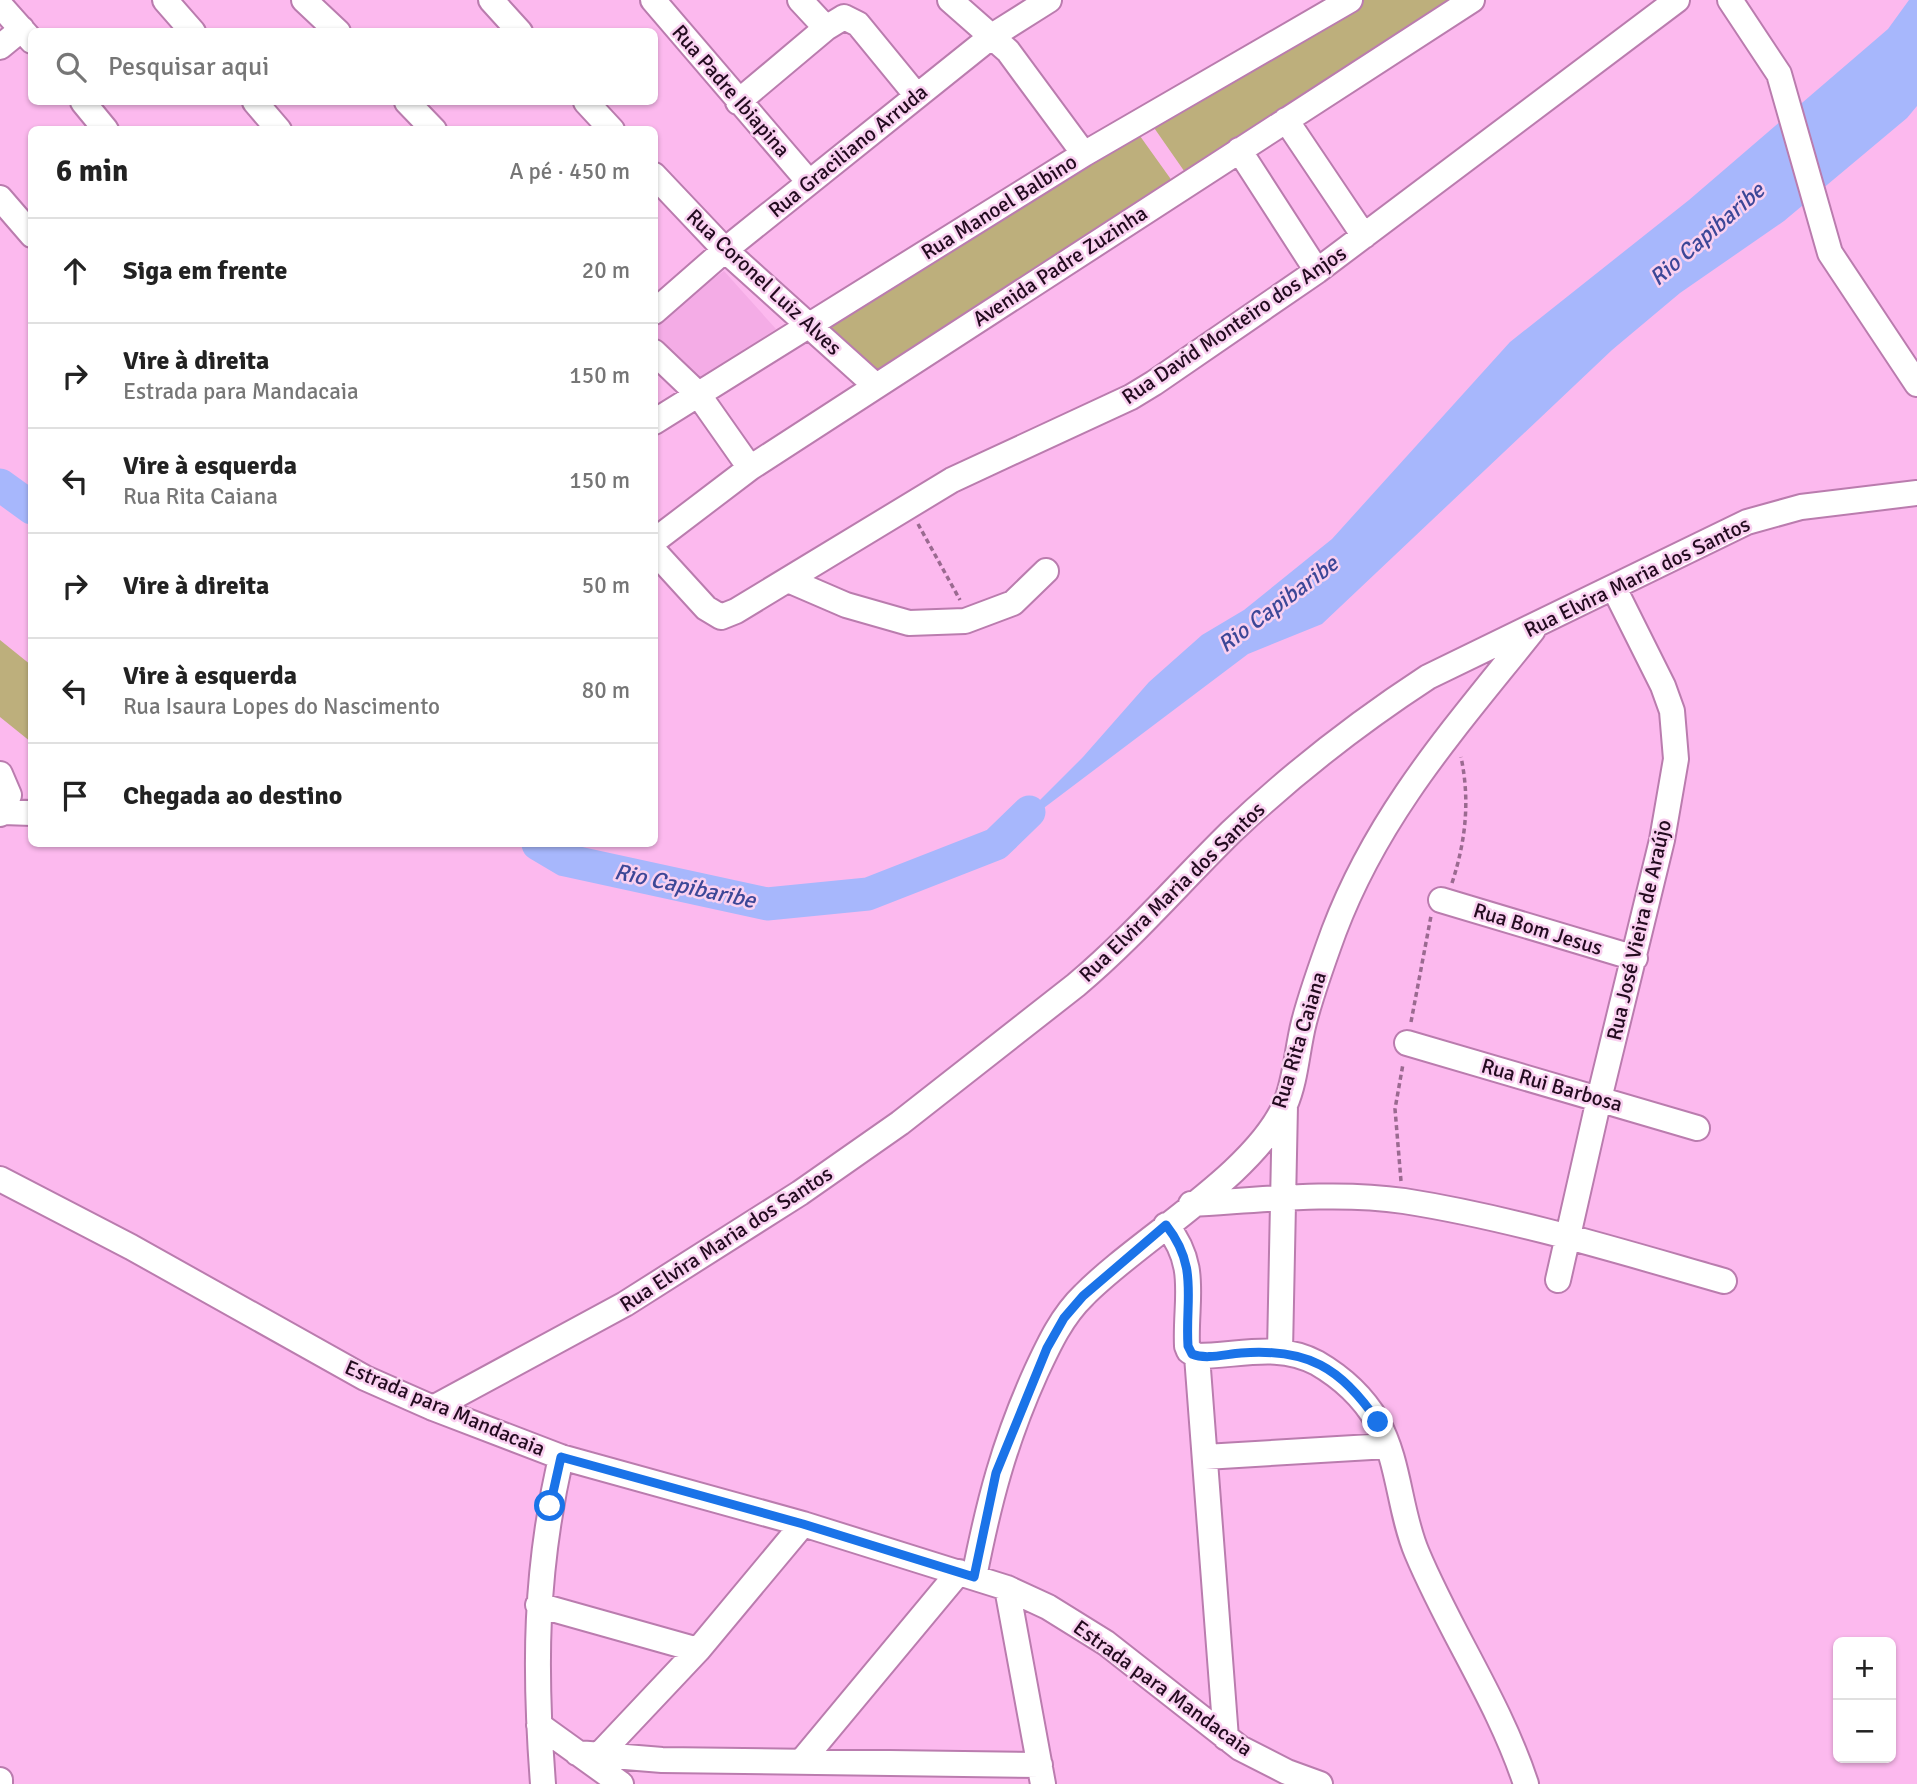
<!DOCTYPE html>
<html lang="pt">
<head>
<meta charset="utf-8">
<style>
	:root { --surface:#fff; --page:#f6f6f6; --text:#222; --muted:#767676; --line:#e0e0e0 }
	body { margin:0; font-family:Signika,sans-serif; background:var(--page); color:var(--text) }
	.controls { position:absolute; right:21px; bottom:21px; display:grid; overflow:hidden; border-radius:10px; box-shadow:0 2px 5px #0004 }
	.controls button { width:63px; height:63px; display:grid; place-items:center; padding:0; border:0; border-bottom:2px solid var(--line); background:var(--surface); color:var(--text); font:35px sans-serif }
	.stop { position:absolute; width:21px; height:21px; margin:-16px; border:5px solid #1a73e8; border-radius:50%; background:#fff }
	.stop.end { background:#1a73e8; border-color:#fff; box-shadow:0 2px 7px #0008 }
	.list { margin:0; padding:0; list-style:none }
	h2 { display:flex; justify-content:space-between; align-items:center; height:91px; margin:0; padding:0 28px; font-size:30px }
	h2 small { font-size:23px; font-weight:400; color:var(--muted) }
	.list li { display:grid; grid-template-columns:46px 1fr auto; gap:21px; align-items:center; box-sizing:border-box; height:105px; padding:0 28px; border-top:2px solid var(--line) }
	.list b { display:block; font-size:26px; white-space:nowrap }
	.list p { margin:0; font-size:23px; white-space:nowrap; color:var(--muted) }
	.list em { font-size:23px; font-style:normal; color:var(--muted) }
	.icon { flex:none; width:38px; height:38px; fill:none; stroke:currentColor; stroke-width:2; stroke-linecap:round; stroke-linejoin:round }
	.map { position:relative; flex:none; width:1917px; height:1784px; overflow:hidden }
	.search { position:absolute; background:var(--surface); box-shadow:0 2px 5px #0004; left:28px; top:28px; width:630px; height:77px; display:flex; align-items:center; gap:18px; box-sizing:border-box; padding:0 24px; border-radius:10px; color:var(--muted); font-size:26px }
	.panel { position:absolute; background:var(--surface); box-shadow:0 2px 5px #0004; left:28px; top:126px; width:630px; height:721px; border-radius:10px }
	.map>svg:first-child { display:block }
	.built { fill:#f4ace6 }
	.green { fill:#bdaf7c }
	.water { fill:#a7b7fc }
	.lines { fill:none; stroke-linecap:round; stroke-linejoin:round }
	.river { stroke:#a7b7fc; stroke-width:33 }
	.minor-casing { stroke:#ba7cae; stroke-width:28 }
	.path { stroke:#9a6a90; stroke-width:3.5; stroke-dasharray:5 3.5; stroke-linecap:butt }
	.minor { stroke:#fff; stroke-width:24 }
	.route { stroke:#1a73e8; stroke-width:9 }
	.labels { text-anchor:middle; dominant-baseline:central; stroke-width:5; stroke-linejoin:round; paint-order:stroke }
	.street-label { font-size:21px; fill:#230b1f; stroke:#f9d0f0 }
	.water-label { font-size:23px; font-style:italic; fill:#3c4797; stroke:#f9d0f0 }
</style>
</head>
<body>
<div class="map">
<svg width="1917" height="1784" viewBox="0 0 1917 1784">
	<rect width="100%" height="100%" fill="#fcb9ee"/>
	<path class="built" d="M724,271L776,329L697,382L655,341L654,321Z"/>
	<path class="green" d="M1360,0H1464L1189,178L1150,122Z
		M1135,129L1175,185L878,382L816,327Z
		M0,640L31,665V742L0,717Z"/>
	<path class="water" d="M1909,0H1917V106L1907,118L1784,221L1680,293L1612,350L1322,624L1248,654L996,844L1083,757L1149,682L1202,635L1244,610L1332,539L1510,342L1689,200L1888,29Z"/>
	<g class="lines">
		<path class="river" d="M0,485L32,508
			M538,844L565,860L767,904L868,894L996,844L1029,812"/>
		<g class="minor-casing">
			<path id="minor" d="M165,0L193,32
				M304,0L338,32
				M491,0L520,32
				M653,0L809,182
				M800,0L826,28
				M950,0L1008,51L1084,154
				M1730,0L1779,74L1830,253L1917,384
				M0,5L32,41
				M0,47L22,29
				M83,102L106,130
				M255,102L279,130
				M407,102L434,130
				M586,102L612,130
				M738,102L826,28L844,17L858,24L917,96
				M1286,120L1364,236
				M1239,150L1317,271
				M654,175L725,250L876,386
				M0,198L32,235
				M654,312L725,250L992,36L1049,0
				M654,352L698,394L750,468
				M654,422L1084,154L1350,0
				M654,541L750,468L1472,0
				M654,551L706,608L721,617L736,611L952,480L1131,397L1154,383L1317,271L1677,0
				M788,580L846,605L909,623L965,621L1013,603L1046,571
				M0,774L9,795L0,814
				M3,812L32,813
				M1441,900L1635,958
				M1407,1043L1697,1128
				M0,1179L131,1247L365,1378L433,1408L561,1457L803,1524L1007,1588L1048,1607L1106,1643L1240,1748L1287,1772L1320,1784
				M1191,1204C1260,1200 1335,1191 1404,1201C1512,1218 1619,1251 1724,1281
				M1166,1225C1199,1266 1185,1298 1187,1346L1189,1351L1197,1356
				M1558,1280L1599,1099L1662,840L1676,759L1672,711L1663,686L1614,588
				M1280,1351L1285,1105
				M1197,1356C1238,1356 1278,1342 1317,1363C1341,1377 1363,1397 1377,1421C1400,1462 1399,1511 1417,1553C1450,1632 1499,1702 1526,1784
				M1197,1356L1226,1738
				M433,1408L625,1304L800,1193L900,1123L1076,985C1132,938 1179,883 1231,832C1291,775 1359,722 1428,677L1747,522L1801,507L1917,493
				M1205,1457L1388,1446
				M974,1577C989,1501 1004,1443 1036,1372C1049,1344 1062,1316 1084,1295C1139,1239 1254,1175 1285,1105C1296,1080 1297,1049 1304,1022C1312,991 1323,961 1334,931C1379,812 1455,728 1533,630
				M1007,1588L1043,1784
				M538,1605L698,1650
				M539,1725L621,1784
				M577,1753L662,1760L1040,1765
				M598,1756L698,1650L803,1524
				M801,1762L959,1572
				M0,1780V1784
				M543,1784C534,1667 535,1572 561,1457"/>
		</g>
		<path class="path" d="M918,524L960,600
			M1452,883C1466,840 1470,800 1461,757
			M1411,1022L1431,916
			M1401,1181L1395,1109L1403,1064"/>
		<use href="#minor" class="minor"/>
	</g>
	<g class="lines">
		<path class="route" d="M550,1506L561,1457L803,1524L974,1577L996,1473L1047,1348L1064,1318L1083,1296L1166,1225C1199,1267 1185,1298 1188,1346L1192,1354C1206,1360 1226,1354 1241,1353C1307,1348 1341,1367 1378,1422"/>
	</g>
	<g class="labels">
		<g class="street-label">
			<text transform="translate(731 91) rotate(49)">Rua Padre Ibiapina</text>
			<text transform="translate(848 151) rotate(-39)">Rua Graciliano Arruda</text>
			<text transform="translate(999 207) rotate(-32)">Rua Manoel Balbino</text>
			<text transform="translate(1060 266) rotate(-33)">Avenida Padre Zuzinha</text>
			<text transform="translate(764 282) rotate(43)">Rua Coronel Luiz Alves</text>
			<text transform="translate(1234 325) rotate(-34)">Rua David Monteiro dos Anjos</text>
			<text transform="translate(1637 577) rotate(-26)">Rua Elvira Maria dos Santos</text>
			<text transform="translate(1172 892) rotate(-44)">Rua Elvira Maria dos Santos</text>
			<text transform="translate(1538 929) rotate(17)">Rua Bom Jesus</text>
			<text transform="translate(1639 930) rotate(-77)">Rua José Vieira de Araújo</text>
			<text transform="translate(1299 1040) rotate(-73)">Rua Rita Caiana</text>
			<text transform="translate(1552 1085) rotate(16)">Rua Rui Barbosa</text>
			<text transform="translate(726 1239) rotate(-33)">Rua Elvira Maria dos Santos</text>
			<text transform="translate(445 1408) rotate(23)">Estrada para Mandacaia</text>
			<text transform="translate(1163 1688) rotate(36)">Estrada para Mandacaia</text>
		</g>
		<g class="water-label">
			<text transform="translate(1707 234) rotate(-41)">Rio Capibaribe</text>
			<text transform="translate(1278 604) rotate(-37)">Rio Capibaribe</text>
			<text transform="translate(685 886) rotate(12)">Rio Capibaribe</text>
		</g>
	</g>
</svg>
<div class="controls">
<button>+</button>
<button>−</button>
</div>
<div class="stop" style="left:550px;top:1506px"></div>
<div class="stop end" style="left:1378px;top:1422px"></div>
<div class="search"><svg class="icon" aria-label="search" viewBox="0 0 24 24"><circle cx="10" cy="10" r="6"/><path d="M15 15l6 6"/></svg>Pesquisar aqui</div>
<section class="panel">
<h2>6 min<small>A pé · 450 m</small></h2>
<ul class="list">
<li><svg class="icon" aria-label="ahead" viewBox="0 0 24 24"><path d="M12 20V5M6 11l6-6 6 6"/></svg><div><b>Siga em frente</b></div><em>20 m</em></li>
<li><svg class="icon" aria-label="right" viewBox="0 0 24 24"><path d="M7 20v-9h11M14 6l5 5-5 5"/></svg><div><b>Vire à direita</b><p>Estrada para Mandacaia</p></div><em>150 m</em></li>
<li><svg class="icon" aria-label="left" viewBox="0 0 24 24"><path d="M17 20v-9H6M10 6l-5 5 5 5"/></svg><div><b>Vire à esquerda</b><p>Rua Rita Caiana</p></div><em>150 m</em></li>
<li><svg class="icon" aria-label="right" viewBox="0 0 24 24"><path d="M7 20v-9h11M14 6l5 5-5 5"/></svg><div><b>Vire à direita</b></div><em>50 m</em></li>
<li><svg class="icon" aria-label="left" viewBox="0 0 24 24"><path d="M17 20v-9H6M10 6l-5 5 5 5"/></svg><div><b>Vire à esquerda</b><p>Rua Isaura Lopes do Nascimento</p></div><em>80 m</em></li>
<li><svg class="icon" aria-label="arrive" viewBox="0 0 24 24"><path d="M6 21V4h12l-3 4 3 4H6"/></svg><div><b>Chegada ao destino</b></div></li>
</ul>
</section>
</div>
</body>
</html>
